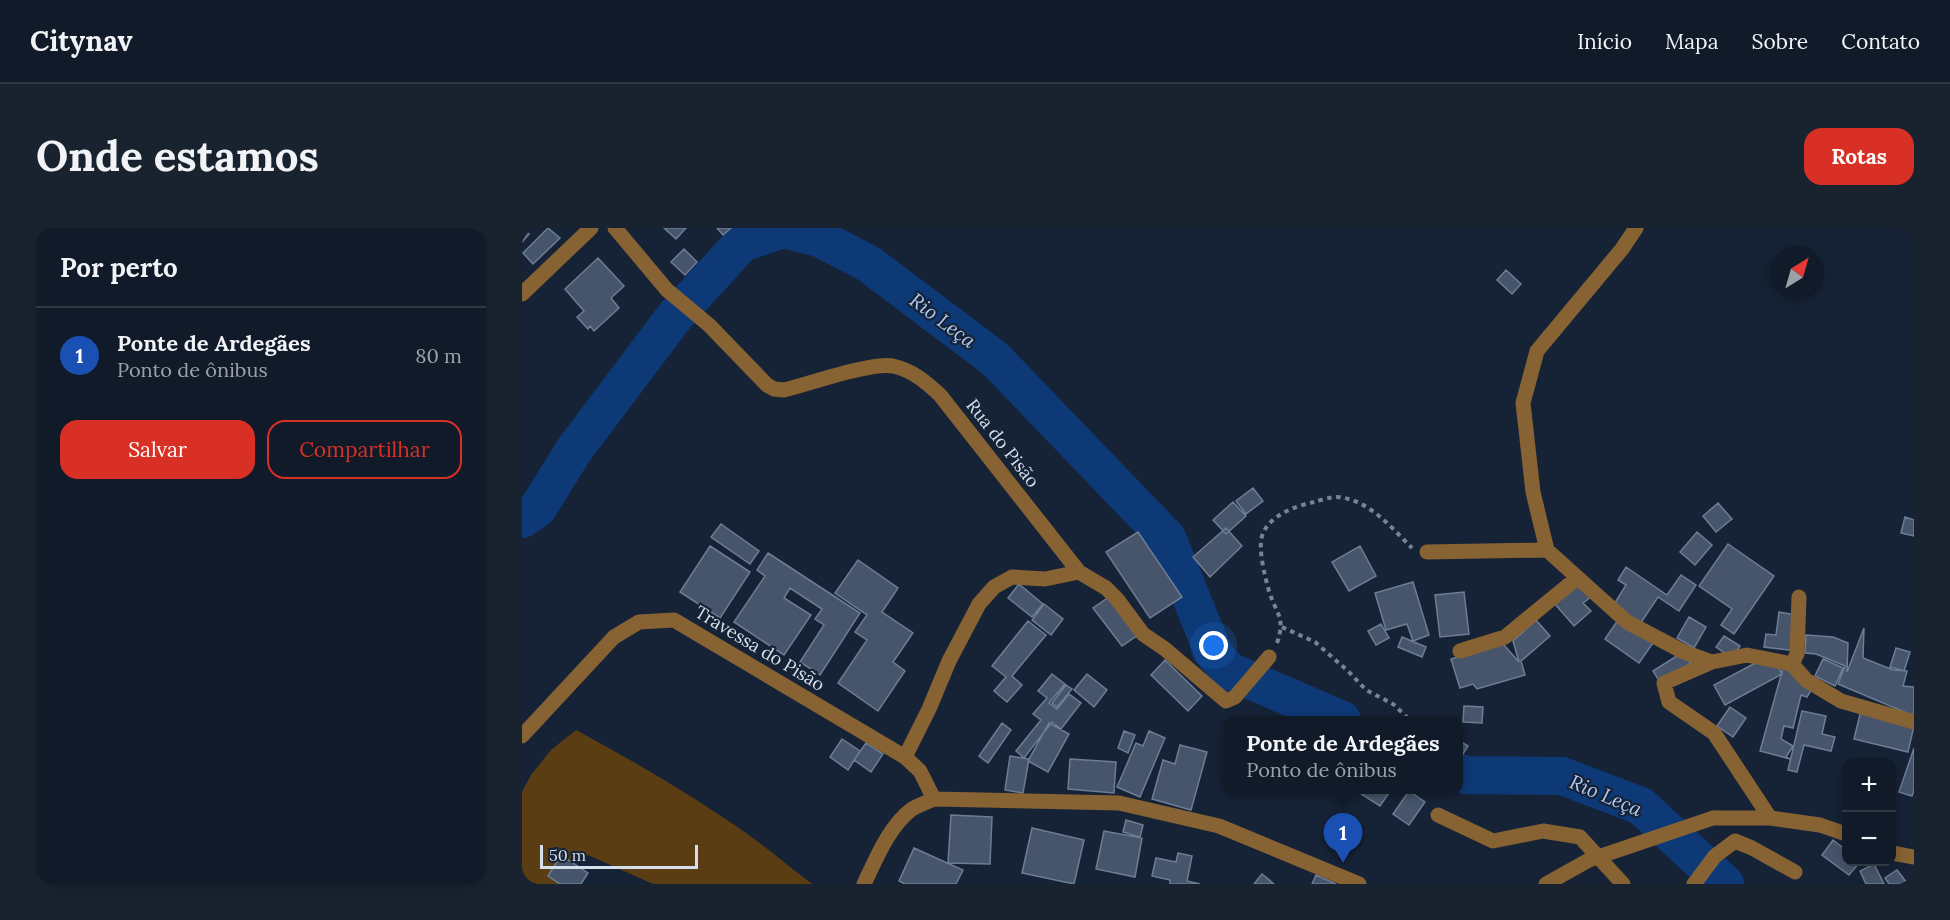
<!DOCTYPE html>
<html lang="pt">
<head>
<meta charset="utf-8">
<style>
	:root { --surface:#101a28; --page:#192330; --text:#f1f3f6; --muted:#9ca1a8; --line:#303845; --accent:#d93025 }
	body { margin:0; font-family:Lora,serif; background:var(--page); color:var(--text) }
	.controls { position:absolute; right:18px; bottom:18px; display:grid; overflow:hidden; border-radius:12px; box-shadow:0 3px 15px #0003 }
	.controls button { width:54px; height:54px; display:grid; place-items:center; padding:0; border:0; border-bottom:2px solid var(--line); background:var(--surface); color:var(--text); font:30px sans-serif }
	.compass { position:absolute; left:1248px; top:18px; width:54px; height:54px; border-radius:50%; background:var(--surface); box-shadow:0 3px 15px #0003; rotate:37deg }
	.scale { position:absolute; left:18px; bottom:15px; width:158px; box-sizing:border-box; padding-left:6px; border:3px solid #d5deeb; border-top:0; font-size:16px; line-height:21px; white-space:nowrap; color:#d5deeb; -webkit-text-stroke:4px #162336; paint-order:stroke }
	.you { position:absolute; left:692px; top:418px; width:21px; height:21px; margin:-15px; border:4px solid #fff; border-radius:50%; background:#1a73e8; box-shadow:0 0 0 9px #1a73e833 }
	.badge { display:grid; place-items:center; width:39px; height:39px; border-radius:50%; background:var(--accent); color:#fff; font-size:20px; font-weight:700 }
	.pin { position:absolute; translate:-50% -50px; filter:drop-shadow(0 2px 3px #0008) }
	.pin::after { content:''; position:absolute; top:32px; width:21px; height:18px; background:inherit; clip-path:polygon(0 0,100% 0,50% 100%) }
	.popup { position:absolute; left:701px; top:488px; width:240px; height:78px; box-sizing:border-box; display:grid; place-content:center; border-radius:12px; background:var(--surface); filter:drop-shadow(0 2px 4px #0005); font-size:20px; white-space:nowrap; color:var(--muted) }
	.popup b { font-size:22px; color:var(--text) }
	.popup::after { content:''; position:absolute; left:50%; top:100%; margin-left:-12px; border:12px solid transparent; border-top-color:var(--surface) }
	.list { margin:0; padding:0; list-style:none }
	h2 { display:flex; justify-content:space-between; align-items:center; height:78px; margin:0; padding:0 24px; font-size:26px }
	h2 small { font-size:20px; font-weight:400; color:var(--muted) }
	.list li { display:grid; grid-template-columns:39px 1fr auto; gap:18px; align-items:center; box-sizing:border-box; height:96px; padding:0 24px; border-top:2px solid var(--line) }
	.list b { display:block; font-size:22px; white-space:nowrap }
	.list p { margin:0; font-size:20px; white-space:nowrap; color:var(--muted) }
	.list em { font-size:20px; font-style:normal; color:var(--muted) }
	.actions { display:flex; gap:12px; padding:18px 24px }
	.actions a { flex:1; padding:14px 0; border:2px solid var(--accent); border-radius:18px; text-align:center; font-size:21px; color:var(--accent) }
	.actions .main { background:var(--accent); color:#fff }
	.map { position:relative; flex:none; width:1392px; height:656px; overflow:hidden; border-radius:18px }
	header { display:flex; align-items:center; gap:36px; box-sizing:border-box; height:84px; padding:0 30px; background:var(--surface); border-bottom:2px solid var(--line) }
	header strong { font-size:28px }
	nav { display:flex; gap:33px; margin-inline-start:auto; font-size:21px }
	.intro { display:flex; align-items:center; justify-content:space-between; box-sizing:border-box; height:144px; padding:0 36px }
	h1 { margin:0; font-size:42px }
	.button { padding:15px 27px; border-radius:18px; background:var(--accent); color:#fff; font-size:21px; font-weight:700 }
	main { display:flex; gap:36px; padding:0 36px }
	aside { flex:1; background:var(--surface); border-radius:18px; box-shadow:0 3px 15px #0003 }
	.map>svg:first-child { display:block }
	.green { fill:#5b3d13 }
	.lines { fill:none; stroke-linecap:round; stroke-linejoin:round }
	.river { stroke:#0e3977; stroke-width:38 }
	.building { fill:#47556c; stroke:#6d7d95; stroke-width:1.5 }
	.path { stroke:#788393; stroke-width:4; stroke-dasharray:4.5 4.5; stroke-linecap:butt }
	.minor { stroke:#876233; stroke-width:15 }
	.minor-bridge { stroke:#876233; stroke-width:15 }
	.labels { text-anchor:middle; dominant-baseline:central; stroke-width:4.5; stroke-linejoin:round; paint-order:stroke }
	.street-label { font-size:18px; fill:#d5deeb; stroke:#162336 }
	.water-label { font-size:20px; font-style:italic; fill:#b1c9ee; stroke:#162336 }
</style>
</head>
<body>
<header>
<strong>Citynav</strong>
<nav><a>Início</a><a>Mapa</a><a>Sobre</a><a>Contato</a></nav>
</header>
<div class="intro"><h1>Onde estamos</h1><a class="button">Rotas</a></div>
<main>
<aside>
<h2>Por perto<small></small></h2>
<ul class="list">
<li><span class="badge" style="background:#1a4fb4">1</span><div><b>Ponte de Ardegães</b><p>Ponto de ônibus</p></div><em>80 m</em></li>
</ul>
<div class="actions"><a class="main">Salvar</a><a>Compartilhar</a></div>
</aside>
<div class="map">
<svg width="1392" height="656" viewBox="0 0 1392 656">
	<rect width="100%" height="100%" fill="#162336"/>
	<path class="green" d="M54,502C115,535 175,570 231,610C251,625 270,641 290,656H131L66,627L47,635L38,656H0V564L9,547L29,522Z"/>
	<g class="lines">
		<path class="river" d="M0,291L16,280L52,222L153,88L220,15L261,1L297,10L347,36L473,131L645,310L692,426L707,443L820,492
			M936,544L944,547L1040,548L1119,578L1203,656"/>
	</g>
	<path class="building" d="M0,0L7,6L0,14Z
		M26,0L38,10L11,36L1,25Z
		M142,0H164L154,11Z
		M195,0H209L201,7Z
		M162,21L175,34L163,47L149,34Z
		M76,30L102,58L89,70L97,80L72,103L68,98L66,101L55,89L62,83L43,61Z
		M984,42L999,56L990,66L975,52Z
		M731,260L741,273L724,286L714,273Z
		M711,274L724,288L704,306L691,292Z
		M1196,275L1210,291L1194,304L1181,288Z
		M1383,289L1392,292V308L1379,305Z
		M199,296L237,323L228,336L189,309Z
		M704,300L720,318L688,349L671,329Z
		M616,304L660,369L628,390L584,324Z
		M1175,304L1190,317L1173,337L1158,324Z
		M1206,316L1252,348L1212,406L1199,397L1210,381L1177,358Z
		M188,318L228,344L198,390L158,364Z
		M838,318L854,348L827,363L810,334Z
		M246,325L338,385L298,447L278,434L302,397L293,391L300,381L268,360L262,370L289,387L262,427L212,394L243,348L235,342Z
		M336,332L376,360L360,384L391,405L371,434L383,443L356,483L316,455L345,412L333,404L345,387L313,365Z
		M1104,339L1145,367L1159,347L1174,357L1157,383L1136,369L1118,396L1091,378L1104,357L1096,352Z
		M891,354L907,407L891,413L885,396L864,402L853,365Z
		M1057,355L1069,369L1061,375L1069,383L1052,398L1033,376Z
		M497,356L521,376L510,389L486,370Z
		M942,364L947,406L918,409L913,367Z
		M587,369L616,407L600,418L571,380Z
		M522,376L541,391L529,407L510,392Z
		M1257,384L1280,388L1275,423L1242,419L1244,406L1254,407Z
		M1167,389L1184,399L1172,420L1155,410Z
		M1014,392L1028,408L999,433L1003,447L955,461L951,456L938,460L929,431L981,416L997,434L991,413Z
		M1096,392L1131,415L1117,435L1083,411Z
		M506,393L524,407L490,448L500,457L485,474L472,463L484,449L470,438Z
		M859,396L867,410L854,417L846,403Z
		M1342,400L1341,430L1371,442L1385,443L1381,458L1392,459V488L1316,456L1323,438L1294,426L1283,425L1284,407L1311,409L1326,415L1325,444Z
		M1202,408L1218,418L1210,430L1194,419Z
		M880,409L904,419L900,429L876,419Z
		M1374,420L1388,424L1382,443L1368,439Z
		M1161,424L1169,435L1138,454L1131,443Z
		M1250,426L1260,446L1203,477L1192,457Z
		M1301,431L1321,440L1313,458L1293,448Z
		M643,432L680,468L666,483L629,447Z
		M1261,440L1293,455L1285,469L1279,467L1271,500L1262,498L1259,511L1271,518L1264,529L1268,531L1238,523Z
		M530,446L543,456L527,475L535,481L547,466L559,475L539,501L530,494L502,530L494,523L519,492L511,486L525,470L516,463Z
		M565,446L585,462L572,479L552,462Z
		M544,457L550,461L535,479L530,475Z
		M942,478L961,479L960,495L941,494Z
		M1208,479L1224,490L1211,509L1195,498Z
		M1339,482L1392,498L1386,524L1332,511Z
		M1280,483L1304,488L1300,506L1313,509L1309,523L1282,517L1275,544L1266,542Z
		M480,495L489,502L466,535L457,528Z
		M527,495L547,506L526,544L506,533Z
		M602,503L613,507L606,525L596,520Z
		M627,503L643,510L618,569L595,559L614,515L621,518Z
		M320,511L338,523L326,542L308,529Z
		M938,513L946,518L939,529L936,528Z
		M344,515L361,526L349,544L332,532Z
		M658,517L685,524L669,582L630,571L641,532L653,536Z
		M1392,520V562L1390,568L1377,564Z
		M488,528L507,531L501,565L483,562Z
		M548,531L594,534L592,565L546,561Z
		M833,562H869L858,578Z
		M887,563L903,574L887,597L871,586Z
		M429,587L470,589L468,636L426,635Z
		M604,592L621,597L618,609L601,604Z
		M510,600L562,612L552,656L500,645Z
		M582,603L620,610L613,649L574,641Z
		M1311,612L1324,622V634H1338L1327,647L1300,627Z
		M392,620L441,642L434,656H383L377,653Z
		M656,625L670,628L665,653L678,656H648V652L630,648L634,630L654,634Z
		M39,627L66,645L59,656H38L26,648Z
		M1352,636L1362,656H1344L1338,643Z
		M1375,642L1385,655L1384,656H1367L1363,650Z
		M740,646L752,656H732Z
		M794,647L814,656H790Z"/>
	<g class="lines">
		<path class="path" d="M760,399L793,414L826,443L844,462L871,476L888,492
			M755,415C764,389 754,386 747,363C743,349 736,321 740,308C746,288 773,278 792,274C799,272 808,269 815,269C846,271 869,299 890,320"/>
		<path class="minor" d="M93,0L145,62L187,97L245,157L252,161L262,162C287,156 349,134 371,138C390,142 404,154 418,167L557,344L523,351L490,349L472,359L457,376L427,433L407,481L383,529L398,543L412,571
			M1114,0L1100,21L1015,123L1001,175L1011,264L1025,322L1105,394L1162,424L1190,434L1225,427L1270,436L1284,452L1319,473L1392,494
			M0,66L69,0
			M905,324L1025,322
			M557,344L584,360L595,371L621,406L643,421L704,473L713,469L747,429
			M938,423L983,409L1055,350
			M1190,434L1142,455L1147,474L1192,505L1248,590
			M1270,436L1275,426L1277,369
			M0,508L92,409L117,394L152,392L383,529
			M916,587L971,613L1021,603L1058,609L1101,656
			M1191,590H1248L1298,597L1324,606
			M1370,625L1392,629
			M342,656C354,631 367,598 390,581C397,577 405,574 412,571L597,575L697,598L837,656
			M1024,656L1067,632
			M1172,656L1193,628L1213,613L1230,620L1273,644"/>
		<path class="minor-bridge" d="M1067,632L1191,590"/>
	</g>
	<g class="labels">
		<g class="street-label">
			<text transform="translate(481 215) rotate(52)">Rua do Pisão</text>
			<text transform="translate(238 420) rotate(31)">Travessa do Pisão</text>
		</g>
		<g class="water-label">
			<text transform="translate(421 92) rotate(37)">Rio Leça</text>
			<text transform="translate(1084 567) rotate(23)">Rio Leça</text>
		</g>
	</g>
</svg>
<div class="controls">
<button>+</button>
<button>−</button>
</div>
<svg class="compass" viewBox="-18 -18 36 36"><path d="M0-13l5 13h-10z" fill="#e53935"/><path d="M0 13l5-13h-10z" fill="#9ca1a8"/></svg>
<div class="scale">50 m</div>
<div class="you"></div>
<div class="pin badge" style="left:821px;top:635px;background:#1a4fb4">1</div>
<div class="popup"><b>Ponte de Ardegães</b>Ponto de ônibus</div>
</div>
</main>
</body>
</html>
